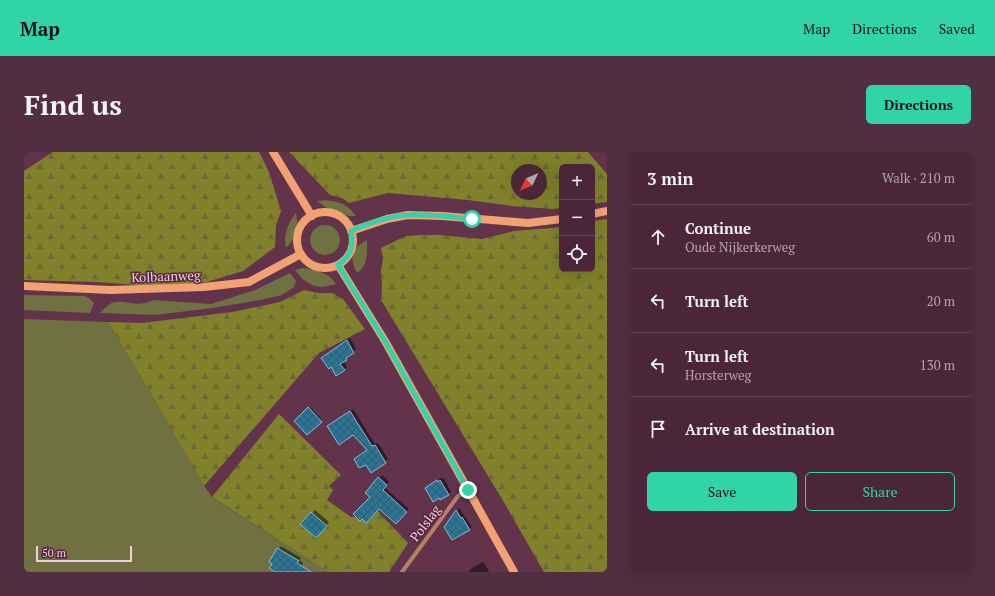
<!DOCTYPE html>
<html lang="en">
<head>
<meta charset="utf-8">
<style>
	:root { --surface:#4a2638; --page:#512e40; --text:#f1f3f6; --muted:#b2a5ae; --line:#614353; --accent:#31d4a9 }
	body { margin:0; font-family:"PT Serif",serif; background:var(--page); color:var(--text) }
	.controls { position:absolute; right:12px; top:12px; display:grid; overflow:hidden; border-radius:6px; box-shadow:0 4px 16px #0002 }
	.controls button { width:36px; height:36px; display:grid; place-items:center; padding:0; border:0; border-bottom:1px solid var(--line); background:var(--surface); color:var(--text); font:20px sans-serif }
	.compass { position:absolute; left:487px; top:12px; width:36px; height:36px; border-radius:50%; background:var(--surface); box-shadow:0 4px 16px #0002; rotate:226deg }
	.scale { position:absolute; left:12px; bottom:10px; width:96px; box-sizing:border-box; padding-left:4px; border:2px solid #eecedc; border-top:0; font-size:11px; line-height:14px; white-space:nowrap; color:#eecedc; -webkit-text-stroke:3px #582740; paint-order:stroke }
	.stop { position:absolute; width:12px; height:12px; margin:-9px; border:3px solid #31d4a9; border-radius:50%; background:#fff }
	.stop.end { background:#31d4a9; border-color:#fff; box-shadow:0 1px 4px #0008 }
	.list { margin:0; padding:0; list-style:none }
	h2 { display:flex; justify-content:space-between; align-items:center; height:52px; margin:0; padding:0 16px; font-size:17px }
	h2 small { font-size:13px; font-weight:400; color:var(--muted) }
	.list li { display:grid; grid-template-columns:26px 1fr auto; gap:12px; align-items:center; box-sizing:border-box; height:64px; padding:0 16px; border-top:1px solid var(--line) }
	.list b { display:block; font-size:15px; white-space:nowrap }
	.list p { margin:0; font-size:13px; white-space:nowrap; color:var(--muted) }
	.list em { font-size:13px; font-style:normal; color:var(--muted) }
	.actions { display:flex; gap:8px; padding:12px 16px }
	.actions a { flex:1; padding:9px 0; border:1px solid var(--accent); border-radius:6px; text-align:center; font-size:14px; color:var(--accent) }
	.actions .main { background:var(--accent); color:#111 }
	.icon { flex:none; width:22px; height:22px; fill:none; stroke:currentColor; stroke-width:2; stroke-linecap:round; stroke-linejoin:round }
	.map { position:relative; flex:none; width:583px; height:420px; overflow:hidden; border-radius:6px }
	header { display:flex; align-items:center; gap:24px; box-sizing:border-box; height:56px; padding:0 20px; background:var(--accent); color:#111 }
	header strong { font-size:19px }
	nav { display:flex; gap:22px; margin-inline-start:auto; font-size:14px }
	.intro { display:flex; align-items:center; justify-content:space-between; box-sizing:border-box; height:96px; padding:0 24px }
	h1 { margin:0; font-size:28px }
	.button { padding:10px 18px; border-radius:6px; background:var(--accent); color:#111; font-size:14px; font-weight:700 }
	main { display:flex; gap:24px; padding:0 24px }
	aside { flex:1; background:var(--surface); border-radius:6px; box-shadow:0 4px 16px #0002 }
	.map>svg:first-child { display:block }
	.grass { fill:#707140 }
	.forest { fill:url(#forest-firs); fill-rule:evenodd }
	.shadow { fill:#0007 }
	.building { fill:url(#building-cross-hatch); stroke:#7ebedc }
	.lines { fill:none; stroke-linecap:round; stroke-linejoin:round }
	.street { stroke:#b48164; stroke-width:4 }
	.secondary { stroke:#f2a173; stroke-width:8 }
	.route { stroke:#31d4a9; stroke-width:5 }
	.labels { text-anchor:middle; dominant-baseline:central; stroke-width:3; stroke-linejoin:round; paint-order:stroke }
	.street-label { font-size:13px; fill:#eecedc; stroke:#582740 }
</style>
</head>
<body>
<header>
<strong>Map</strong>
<nav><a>Map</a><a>Directions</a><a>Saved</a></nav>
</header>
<div class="intro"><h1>Find us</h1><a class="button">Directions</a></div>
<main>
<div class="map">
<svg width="583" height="420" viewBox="0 0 583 420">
	<defs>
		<pattern id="forest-firs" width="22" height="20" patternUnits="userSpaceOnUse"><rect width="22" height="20" fill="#80812a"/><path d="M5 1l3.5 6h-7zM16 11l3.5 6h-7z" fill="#6c6a32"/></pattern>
		<pattern id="building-cross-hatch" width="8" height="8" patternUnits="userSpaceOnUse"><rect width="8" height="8" fill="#2b7594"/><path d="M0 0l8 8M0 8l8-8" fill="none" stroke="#385c6f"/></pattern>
	</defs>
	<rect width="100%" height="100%" fill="#63324b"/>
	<path class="grass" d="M302,48C317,50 323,52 332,64C318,65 304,58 293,49Z
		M272,61C275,75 272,86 262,96C259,83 264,71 272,61Z
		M286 88a15 15 0 1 1 30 0a15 15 0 1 1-30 0Z
		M343,88C343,101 344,114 333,121C325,107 327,96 343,88Z
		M278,116C290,117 306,121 312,132C293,138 283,134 271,118Z
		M266,121L272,129L270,135L258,143L236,148L188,156L131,163L76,161C80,157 85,151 91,150C105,148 113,156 129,148L187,152L231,138Z
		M0,143L60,144L65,146L70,151L66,161L0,158Z
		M0,167L84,170L126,240L180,334L189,346L304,420H0Z"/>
	<path class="forest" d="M29,0H235L245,20L257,59L252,73L251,95L219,119L183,130L140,135L72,130L0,128V19Z
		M265,0H564L583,22V50L568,52V15H538V56L528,57L488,54L444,48L364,41L325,51L318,46L306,43ZM493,18H517V42H493Z
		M583,67V420H520L478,347L357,148L358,136L357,119L359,106L357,96L382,84L397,83H415L458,87L490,79L538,75V117H568V69Z
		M280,138L294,141H308L319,147L341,177L295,201L180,334L126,240L84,170L118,171L208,160L256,150Z
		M255,262L317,323L305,334L309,338L303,348L327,365H332L346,351L384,391L365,420H304L188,345Z"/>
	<path class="shadow" d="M326,186L332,197L319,209L323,215L320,218L302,203Z
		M286,255L298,268L283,282L272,269Z
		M329,257L351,292L354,291L364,307L347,320L342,311L331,307L344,297L329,282L306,272Z
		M358,323L365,330L360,335L385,357L372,371L343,341Z
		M417,326L418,327L420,326L427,340L417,347L402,336Z
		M435,356L448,375L445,378L422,375Z
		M291,358L305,370L295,382L278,372Z
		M257,394L277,406L275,408L279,411L274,420H253L249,412L246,410Z
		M459,410L465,419L464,420H446L445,419L448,416Z"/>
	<path class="building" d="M323,188L330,201L322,206L323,208L316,212L321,218L312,224L307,215L305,217L297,206Z
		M284,255L298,270L283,283L270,269Z
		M326,259L348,294L351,293L362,311L347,321L342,313L335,316L330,307L343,298L329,283L315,293L303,274Z
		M354,325L363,333L359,338L383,360L372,372L355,357L342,371L338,367L336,369L329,362L346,345L341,341Z
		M413,328L414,330L416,328L425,343L416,348L415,346L409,350L401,336Z
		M432,358L437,366L438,365L446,378L428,388L420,375Z
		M287,360L303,374L292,386L276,372Z
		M253,396L275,409L273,411L287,420H251L245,416L248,412L245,410Z"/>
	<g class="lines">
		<path class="street" d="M378,420L434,344L444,338"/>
		<path class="secondary" d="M249,0L288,64
			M273 88a28 28 0 1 1 56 0a28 28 0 1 1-56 0Z
			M568,62L583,59
			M327,79L363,67L384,63L418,64L504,71L538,67
			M314,113L361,189L490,420
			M0,134L86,138L180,135L225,130L277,102"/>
	</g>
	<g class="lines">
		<path class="route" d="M444,338L361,189L314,113C327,104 330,94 327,79C345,71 366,64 385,63C406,62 427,65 448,67"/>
	</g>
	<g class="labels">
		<g class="street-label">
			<text transform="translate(142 124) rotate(-2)">Kolbaanweg</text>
			<text transform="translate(401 371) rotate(-53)">Polslag</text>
		</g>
	</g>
</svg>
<div class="controls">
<button>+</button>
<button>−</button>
<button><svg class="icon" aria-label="locate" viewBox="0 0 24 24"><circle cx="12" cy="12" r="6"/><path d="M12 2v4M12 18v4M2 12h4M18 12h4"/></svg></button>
</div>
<svg class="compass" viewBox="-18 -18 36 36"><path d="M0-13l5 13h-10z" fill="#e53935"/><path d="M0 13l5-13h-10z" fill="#b2a5ae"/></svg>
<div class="scale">50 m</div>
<div class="stop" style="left:448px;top:67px"></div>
<div class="stop end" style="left:444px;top:338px"></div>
</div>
<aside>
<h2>3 min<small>Walk · 210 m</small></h2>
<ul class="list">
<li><svg class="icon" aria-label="ahead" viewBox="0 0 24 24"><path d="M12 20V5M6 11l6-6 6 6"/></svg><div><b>Continue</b><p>Oude Nijkerkerweg</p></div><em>60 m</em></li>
<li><svg class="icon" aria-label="left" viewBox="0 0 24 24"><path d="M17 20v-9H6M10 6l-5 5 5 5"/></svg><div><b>Turn left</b></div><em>20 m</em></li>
<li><svg class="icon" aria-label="left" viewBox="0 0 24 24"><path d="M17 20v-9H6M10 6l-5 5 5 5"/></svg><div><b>Turn left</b><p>Horsterweg</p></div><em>130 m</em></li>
<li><svg class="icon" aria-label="arrive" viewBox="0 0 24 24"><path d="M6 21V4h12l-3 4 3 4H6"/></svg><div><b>Arrive at destination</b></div></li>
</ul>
<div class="actions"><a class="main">Save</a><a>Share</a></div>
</aside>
</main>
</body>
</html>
